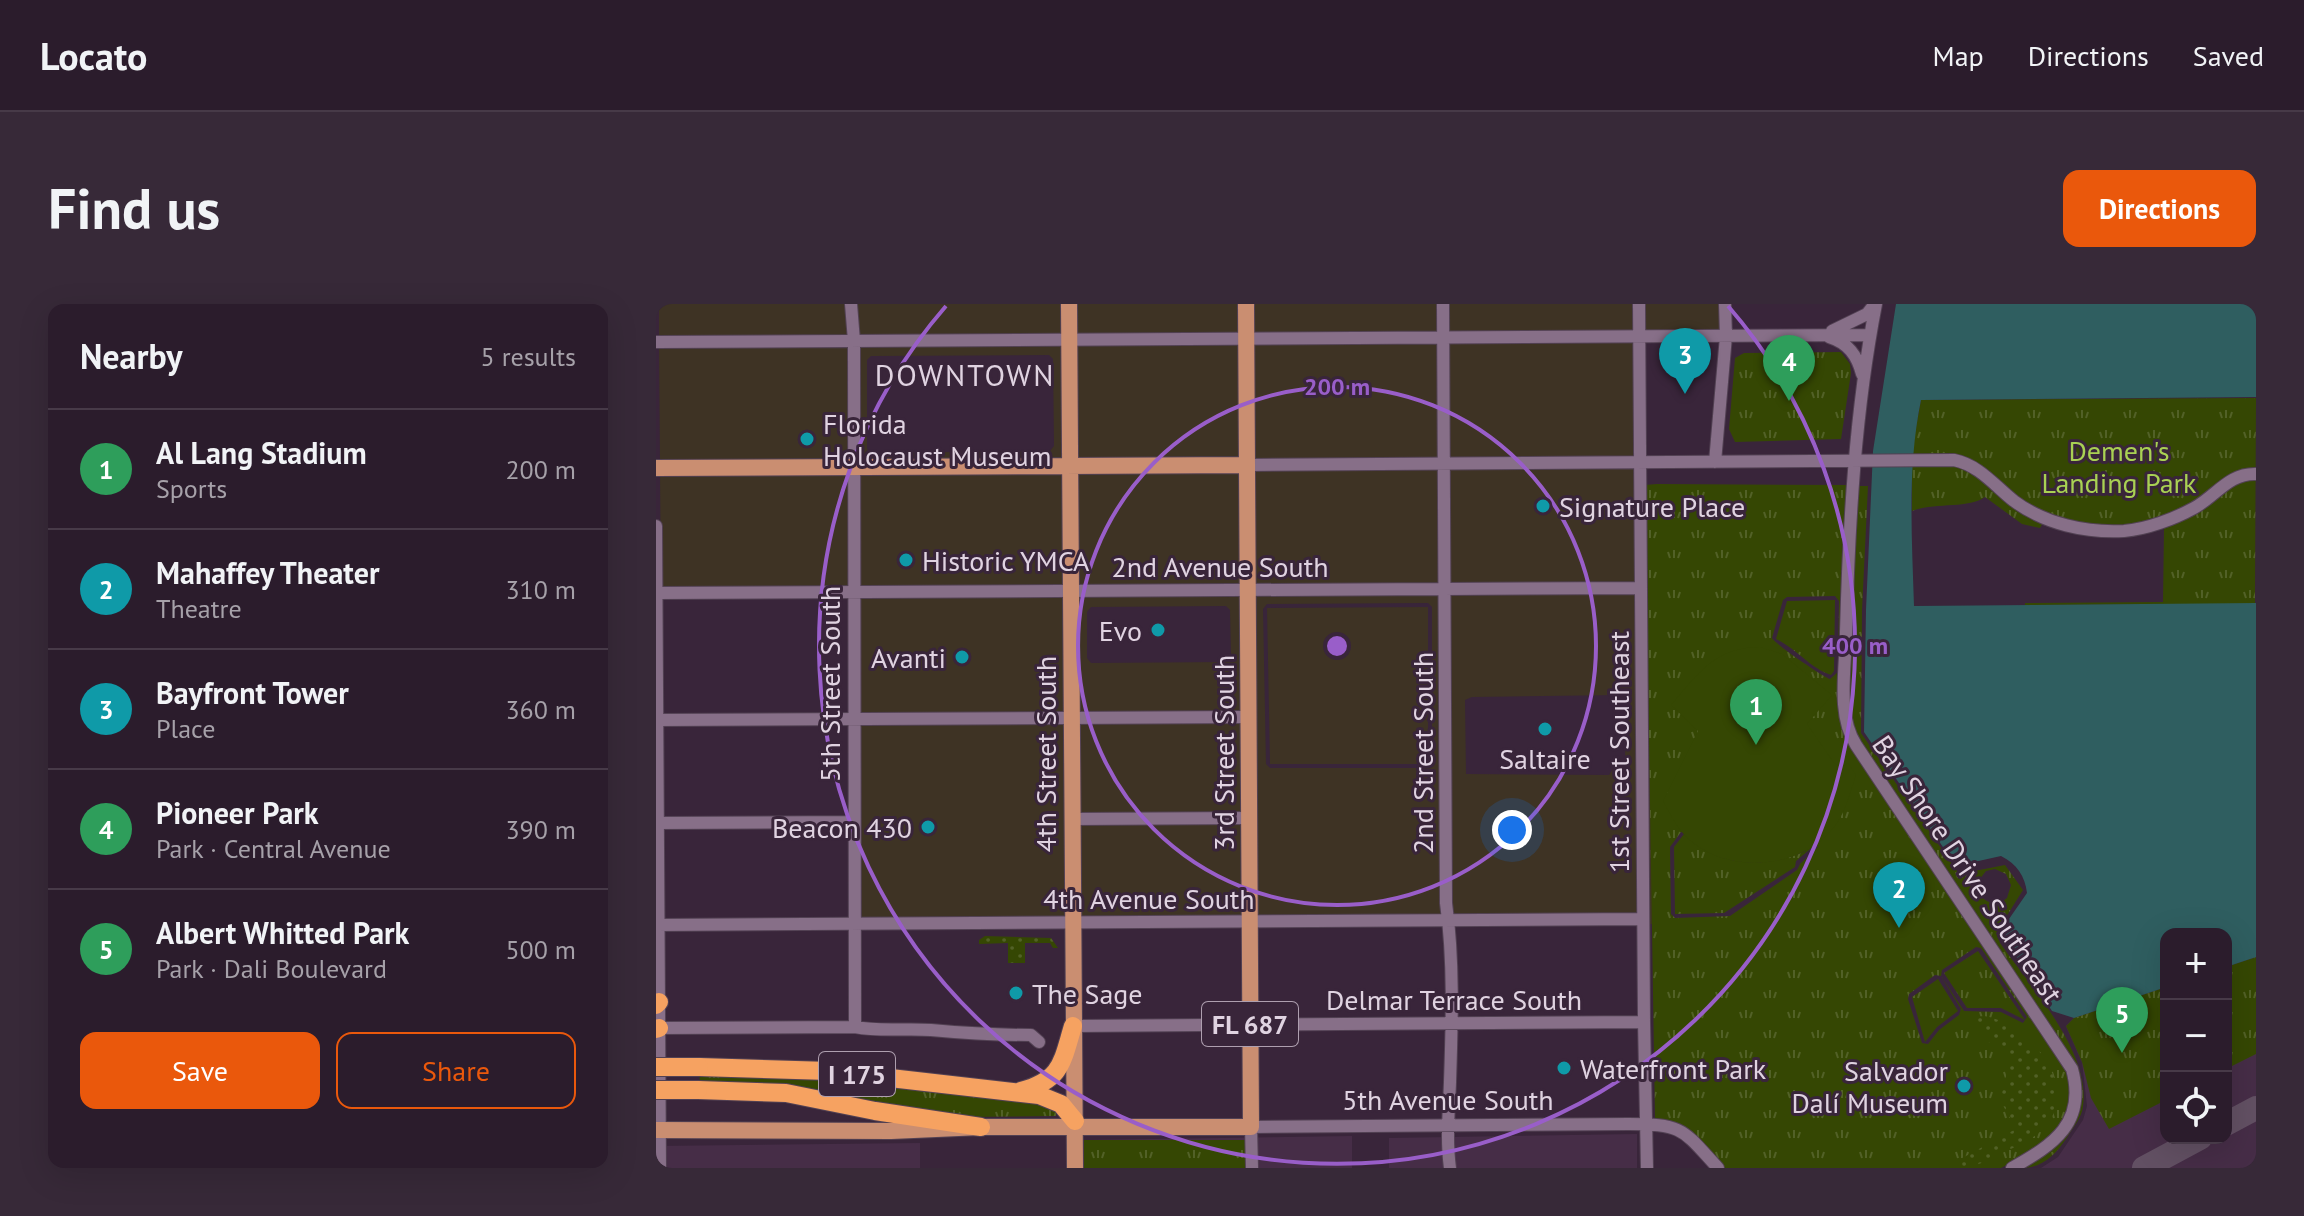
<!DOCTYPE html>
<html lang="en">
<head>
<meta charset="utf-8">
<style>
	:root { --surface:#2b1c2c; --page:#372938; --text:#f1f3f6; --muted:#a6a1a9; --line:#473a48; --accent:#ea580c }
	body { margin:0; font-family:"PT Sans",sans-serif; background:var(--page); color:var(--text) }
	.controls { position:absolute; right:24px; bottom:24px; display:grid; overflow:hidden; border-radius:16px; box-shadow:0 8px 32px #0002 }
	.controls button { width:72px; height:72px; display:grid; place-items:center; padding:0; border:0; border-bottom:2px solid var(--line); background:var(--surface); color:var(--text); font:40px sans-serif }
	.you { position:absolute; left:856px; top:526px; width:28px; height:28px; margin:-20px; border:6px solid #fff; border-radius:50%; background:#1a73e8; box-shadow:0 0 0 12px #1a73e833 }
	.badge { display:grid; place-items:center; width:52px; height:52px; border-radius:50%; background:var(--accent); color:#fff; font-size:26px; font-weight:700 }
	.pin { position:absolute; translate:-50% -66px; filter:drop-shadow(0 2px 4px #0008) }
	.pin::after { content:''; position:absolute; top:42px; width:28px; height:24px; background:inherit; clip-path:polygon(0 0,100% 0,50% 100%) }
	.list { margin:0; padding:0; list-style:none }
	h2 { display:flex; justify-content:space-between; align-items:center; height:104px; margin:0; padding:0 32px; font-size:34px }
	h2 small { font-size:26px; font-weight:400; color:var(--muted) }
	.list li { display:grid; grid-template-columns:52px 1fr auto; gap:24px; align-items:center; box-sizing:border-box; height:120px; padding:0 32px; border-top:2px solid var(--line) }
	.list b { display:block; font-size:30px; white-space:nowrap }
	.list p { margin:0; font-size:26px; white-space:nowrap; color:var(--muted) }
	.list em { font-size:26px; font-style:normal; color:var(--muted) }
	.actions { display:flex; gap:16px; padding:24px 32px }
	.actions a { flex:1; padding:18px 0; border:2px solid var(--accent); border-radius:16px; text-align:center; font-size:28px; color:var(--accent) }
	.actions .main { background:var(--accent); color:#fff }
	.icon { flex:none; width:44px; height:44px; fill:none; stroke:currentColor; stroke-width:2; stroke-linecap:round; stroke-linejoin:round }
	.map { position:relative; flex:none; width:1600px; height:864px; overflow:hidden; border-radius:16px }
	header { display:flex; align-items:center; gap:48px; box-sizing:border-box; height:112px; padding:0 40px; background:var(--surface); border-bottom:2px solid var(--line) }
	header strong { font-size:38px }
	nav { display:flex; gap:44px; margin-inline-start:auto; font-size:28px }
	.intro { display:flex; align-items:center; justify-content:space-between; box-sizing:border-box; height:192px; padding:0 48px }
	h1 { margin:0; font-size:56px }
	.button { padding:20px 36px; border-radius:16px; background:var(--accent); color:#fff; font-size:28px; font-weight:700 }
	main { display:flex; gap:48px; padding:0 48px }
	aside { flex:1; background:var(--surface); border-radius:16px; box-shadow:0 8px 32px #0002 }
	.map>svg:first-child { display:block }
	.commercial { fill:#3e3324; fill-rule:evenodd }
	.built { fill:#462d47 }
	.grass { fill:url(#grass-tufts); fill-rule:evenodd }
	.garden { fill:url(#garden-dots) }
	.pitch { fill:#354703 }
	.water { fill:#2f5e60 }
	.lines { fill:none; stroke-linecap:round; stroke-linejoin:round }
	.taxiway { stroke:#625063; stroke-width:24 }
	.minor-casing { stroke:#524153; stroke-width:14 }
	.major-casing { stroke:#524153; stroke-width:18 }
	.highway-casing { stroke:#524153; stroke-width:20 }
	.minor { stroke:#876f88; stroke-width:12 }
	.major { stroke:#ca8e71; stroke-width:16 }
	.highway { stroke:#f6a261; stroke-width:18 }
	.highway-bridge-casing { stroke:#524153; stroke-width:20; stroke-linecap:butt }
	.highway-bridge { stroke:#f6a261; stroke-width:18 }
	.ring { fill:none; stroke:#995ec9; stroke-width:4 }
	.culture-dot { fill:#0f9aa8; stroke:#39253a; stroke-width:3 }
	.labels { text-anchor:middle; dominant-baseline:central; stroke-width:6; stroke-linejoin:round; paint-order:stroke }
	.shield { fill:#39253a; stroke:#ae9faf; stroke-width:2 }
	.shield-label { font-size:26px; font-weight:bold; fill:#e0d3e1 }
	.poi-label { font-size:28px; fill:#e0d3e1; stroke:#39253a; text-anchor:start }
	.park-label { font-size:28px; fill:#a9d153; stroke:#39253a }
	.street-label { font-size:28px; fill:#e0d3e1; stroke:#39253a }
	.neighbourhood-label { font-size:30px; letter-spacing:2px; fill:#e0d3e1; stroke:#39253a }
	.centre { fill:#995ec9; stroke:#39253a; stroke-width:4 }
	.ring-label { font-size:24px; text-anchor:middle; font-weight:bold; fill:#995ec9; stroke:#39253a; stroke-width:6; stroke-linejoin:round; paint-order:stroke }
</style>
</head>
<body>
<header>
<strong>Locato</strong>
<nav><a>Map</a><a>Directions</a><a>Saved</a></nav>
</header>
<div class="intro"><h1>Find us</h1><a class="button">Directions</a></div>
<main>
<aside>
<h2>Nearby<small>5 results</small></h2>
<ul class="list">
<li><span class="badge" style="background:#2e9e5b">1</span><div><b>Al Lang Stadium</b><p>Sports</p></div><em>200 m</em></li>
<li><span class="badge" style="background:#0f9aa8">2</span><div><b>Mahaffey Theater</b><p>Theatre</p></div><em>310 m</em></li>
<li><span class="badge" style="background:#0f9aa8">3</span><div><b>Bayfront Tower</b><p>Place</p></div><em>360 m</em></li>
<li><span class="badge" style="background:#2e9e5b">4</span><div><b>Pioneer Park</b><p>Park · Central Avenue</p></div><em>390 m</em></li>
<li><span class="badge" style="background:#2e9e5b">5</span><div><b>Albert Whitted Park</b><p>Park · Dali Boulevard</p></div><em>500 m</em></li>
</ul>
<div class="actions"><a class="main">Save</a><a>Share</a></div>
</aside>
<div class="map">
<svg width="1600" height="864" viewBox="0 0 1600 864">
	<defs>
		<pattern id="grass-tufts" width="24" height="20" patternUnits="userSpaceOnUse" patternTransform="scale(2)"><rect width="24" height="20" fill="#354703"/><path d="M3 7l-1-3M5 7V3M7 7l1-3M15 17l-1-3M17 17v-4M19 17l1-3" fill="none" stroke="#526127"/></pattern>
		<pattern id="garden-dots" width="8" height="8" patternUnits="userSpaceOnUse" patternTransform="scale(2)"><rect width="8" height="8" fill="#354703"/><path d="M2 2h.1M6 6h.1" fill="none" stroke="#526127" stroke-width="1.8" stroke-linecap="round"/></pattern>
	</defs>
	<rect width="100%" height="100%" fill="#39253a"/>
	<path class="commercial" d="M3,0H191L193,32L3,33Z
		M200,0H408V31L202,32Z
		M417,0H586V30L417,31Z
		M595,0H783V29L595,30Z
		M792,0H979V27L792,29Z
		M988,0H1064L1065,27H988Z
		M979,37L980,154L792,155V39Z
		M783,39L784,155L595,156V40Z
		M586,40L587,156L418,155L417,41Z
		M408,41L409,155L203,157L202,42ZM393,51L397,55L398,142L394,147L215,149L211,145V56L215,52Z
		M193,42L194,157L4,159L3,43Z
		M980,164V278L793,279L792,165Z
		M989,164L997,620H991Z
		M409,165L410,282L201,283L202,167Z
		M784,165V279L596,281L595,166Z
		M418,166H587V281H419Z
		M193,167L192,283L5,284L4,169Z
		M980,289L982,610L795,611L793,290ZM966,391L970,396L969,458L965,464L957,465L953,471L810,470L809,396L816,393Z
		M784,290L786,611L598,612L596,291ZM772,299L776,303V460L772,464H614L610,460L607,305L611,300Z
		M587,291L588,408L420,409L419,292ZM570,302L574,306L575,353L572,358L435,359L431,354V308L435,303Z
		M410,292L411,409L202,410L201,293Z
		M772,303V460H614L611,304Z
		M588,418V509L420,510V419Z
		M411,419L412,613L203,614L202,420Z
		M589,519V612L421,613L420,520Z"/>
	<path class="built" d="M1600,653V864H1385L1402,853L1427,816L1431,802L1426,758L1410,722L1418,714L1510,683V834H1570V663Z
		M981,830V864H733V834Z
		M696,832V864H428V836Z
		M264,839V864H0V842Z"/>
	<path class="grass" d="M1185,48L1194,60L1195,69L1185,135L1079,138L1073,125L1079,54L1088,49Z
		M1600,94L1599,300L1369,301V299L1507,298L1508,224L1387,219L1384,224L1366,220L1329,193C1313,205 1279,198 1256,207V145L1265,96Z
		M1001,180L1192,181L1185,416L1406,757C1431,816 1393,838 1345,864H1069C1046,842 1034,816 999,815L989,181ZM1179,292L1183,297L1182,368L1174,375C1166,372 1119,340 1116,334L1127,296L1131,293ZM1030,527L1150,547C1109,565 1061,563 1028,530L1018,543L1019,610L1068,609L1139,563L1140,557L1160,540L1162,543L1144,560L1141,566L1074,612L1019,614L1015,610L1014,543L1025,528ZM1320,643L1325,644L1371,713L1367,719L1345,708L1308,707L1285,672L1286,666ZM1279,671L1285,672L1305,705L1303,711L1283,726L1272,740L1266,739L1252,695L1253,690Z
		M1201,182H1212L1206,306L1205,429L1303,570L1349,561L1367,586L1340,629L1344,639C1374,682 1435,748 1427,802C1426,814 1416,825 1410,835C1399,851 1386,864 1366,864L1401,841L1414,825L1413,751L1196,423C1189,343 1197,261 1201,182ZM1339,565L1350,570L1355,581L1351,594C1341,602 1331,600 1323,590V576L1330,567Z
		M1179,296L1178,367L1175,371C1154,364 1141,345 1120,335L1131,297Z
		M1322,647L1369,716L1345,704H1311L1288,669Z
		M1600,653V750L1570,765V663Z
		M1282,675L1302,707L1281,723L1269,738L1256,693Z
		M1510,683V796L1453,825L1435,794L1426,758L1410,722L1418,714Z
		M43,768H100L365,796L400,805V812L299,813L44,779Z
		M428,836H589L590,864H428Z"/>
	<path class="garden" d="M329,632L395,634L402,644H397L394,639H369V659H352V639L323,640V636Z
		M1328,712C1367,718 1417,771 1396,813C1386,832 1365,840 1346,849C1330,857 1319,864 1300,864L1297,859L1360,825L1343,794L1347,786L1353,754L1330,736L1318,713Z"/>
	<path class="pitch" d="M1104,343L1126,350L1176,391L1151,420L1178,459L1186,463L1192,459L1200,471C1194,489 1190,507 1179,522C1147,565 1075,571 1035,537C1022,527 1015,511 1007,497L1042,427L1015,401C1042,370 1059,343 1104,343Z"/>
	<path class="water" d="M1240,0H1600V93L1265,96C1251,164 1256,233 1258,302L1600,299V653L1570,663V630H1510V683L1418,714L1396,707L1344,628L1371,589C1369,572 1361,560 1345,552L1300,562L1208,428L1210,306L1217,147Z"/>
	<g class="lines">
		<path class="taxiway" d="M1570,820L1600,804
			M1488,864L1544,834"/>
		<g class="minor-casing">
			<path id="minor" d="M195,0L198,37L199,723
				M787,0L790,599C798,657 796,719 794,778C793,807 790,835 794,864
				M983,0L988,718L991,864
				M1220,0C1199,108 1193,218 1190,328C1190,363 1180,410 1200,441L1416,765C1431,819 1397,841 1356,864
				M1176,27L1211,10L1218,1
				M1173,33C1192,39 1201,51 1206,70
				M0,38L1214,31
				M1059,158L1070,32L1069,0
				M591,161L1298,156C1323,161 1339,182 1358,197C1389,220 1430,229 1468,227C1491,225 1518,215 1538,204C1560,192 1573,169 1600,170
				M0,222L4,864
				M0,289L985,284
				M0,416L592,413
				M416,515L593,514
				M0,519L198,518
				M0,621L987,615
				M417,722L988,718
				M3,724L199,723C224,728 249,724 275,726C308,729 341,731 375,731L383,738
				M596,864L595,823L973,820C1028,820 1027,826 1062,864"/>
		</g>
		<g class="major-casing">
			<path id="major" d="M413,0L419,864
				M0,164L591,161
				M0,826L235,827L325,823H595L590,0"/>
		</g>
		<g class="highway-casing">
			<path id="highway" d="M0,701L3,698
				M0,725L3,724
				M43,763L173,767L383,791L405,800L419,817
				M42,786L130,789L219,807L325,823
				M365,787C406,776 406,758 417,722"/>
		</g>
		<use href="#minor" class="minor"/>
		<use href="#major" class="major"/>
		<use href="#highway" class="highway"/>
		<g class="highway-bridge-casing">
			<path id="highway-bridge" d="M0,763H43
				M0,786H42"/>
		</g>
		<use href="#highway-bridge" class="highway-bridge"/>
	</g>
	<g class="ring">
		<circle cx="681" cy="342" r="259"/>
		<path d="M1072 2A518 518 0 1 1 290 2"/>
	</g>
	<g class="culture-dot">
		<circle cx="151" cy="135" r="8"/>
		<circle cx="887" cy="202" r="8"/>
		<circle cx="250" cy="256" r="8"/>
		<circle cx="502" cy="326" r="8"/>
		<circle cx="306" cy="353" r="8"/>
		<circle cx="889" cy="425" r="8"/>
		<circle cx="272" cy="523" r="8"/>
		<circle cx="360" cy="689" r="8"/>
		<circle cx="908" cy="764" r="8"/>
		<circle cx="1308" cy="782" r="8"/>
	</g>
	<g class="labels">
		<g class="shield">
			<rect x="546" y="698" width="96" height="44" rx="6"/>
			<rect x="163" y="748" width="76" height="44" rx="6"/>
		</g>
		<g class="shield-label">
			<text x="594" y="720">FL 687</text>
			<text x="201" y="770">I 175</text>
		</g>
		<g class="poi-label">
			<text x="167" y="119">Florida<tspan x="167" dy="32">Holocaust Museum</tspan></text>
			<text x="903" y="202">Signature Place</text>
			<text x="266" y="256">Historic YMCA</text>
			<text x="486" y="326" text-anchor="end">Evo</text>
			<text x="290" y="353" text-anchor="end">Avanti</text>
			<text x="889" y="454" text-anchor="middle">Saltaire</text>
			<text x="256" y="523" text-anchor="end">Beacon 430</text>
			<text x="376" y="689">The Sage</text>
			<text x="924" y="764">Waterfront Park</text>
			<text x="1292" y="766" text-anchor="end">Salvador<tspan x="1292" dy="32">Dalí Museum</tspan></text>
		</g>
		<g class="park-label">
			<text x="1463" y="146">Demen's<tspan x="1463" dy="32">Landing Park</tspan></text>
		</g>
		<g class="street-label">
			<text x="564" y="262">2nd Avenue South</text>
			<text transform="translate(173 380) rotate(-90)">5th Street South</text>
			<text transform="translate(962 448) rotate(-90)">1st Street Southeast</text>
			<text transform="translate(567 449) rotate(-90)">3rd Street South</text>
			<text transform="translate(766 449) rotate(-90)">2nd Street South</text>
			<text transform="translate(389 450) rotate(-90)">4th Street South</text>
			<text transform="translate(1312 565) rotate(56)">Bay Shore Drive Southeast</text>
			<text x="493" y="594">4th Avenue South</text>
			<text x="798" y="695">Delmar Terrace South</text>
			<text x="792" y="795">5th Avenue South</text>
		</g>
		<g class="neighbourhood-label">
			<text x="309" y="70">DOWNTOWN</text>
		</g>
	</g>
	<circle cx="681" cy="342" r="12" class="centre"/>
	<g class="ring-label">
		<text x="681" y="91">200 m</text>
		<text x="1199" y="350">400 m</text>
	</g>
</svg>
<div class="controls">
<button>+</button>
<button>−</button>
<button><svg class="icon" aria-label="locate" viewBox="0 0 24 24"><circle cx="12" cy="12" r="6"/><path d="M12 2v4M12 18v4M2 12h4M18 12h4"/></svg></button>
</div>
<div class="you"></div>
<div class="pin badge" style="left:1100px;top:441px;background:#2e9e5b">1</div>
<div class="pin badge" style="left:1243px;top:624px;background:#0f9aa8">2</div>
<div class="pin badge" style="left:1029px;top:90px;background:#0f9aa8">3</div>
<div class="pin badge" style="left:1133px;top:97px;background:#2e9e5b">4</div>
<div class="pin badge" style="left:1466px;top:749px;background:#2e9e5b">5</div>
</div>
</main>
</body>
</html>
